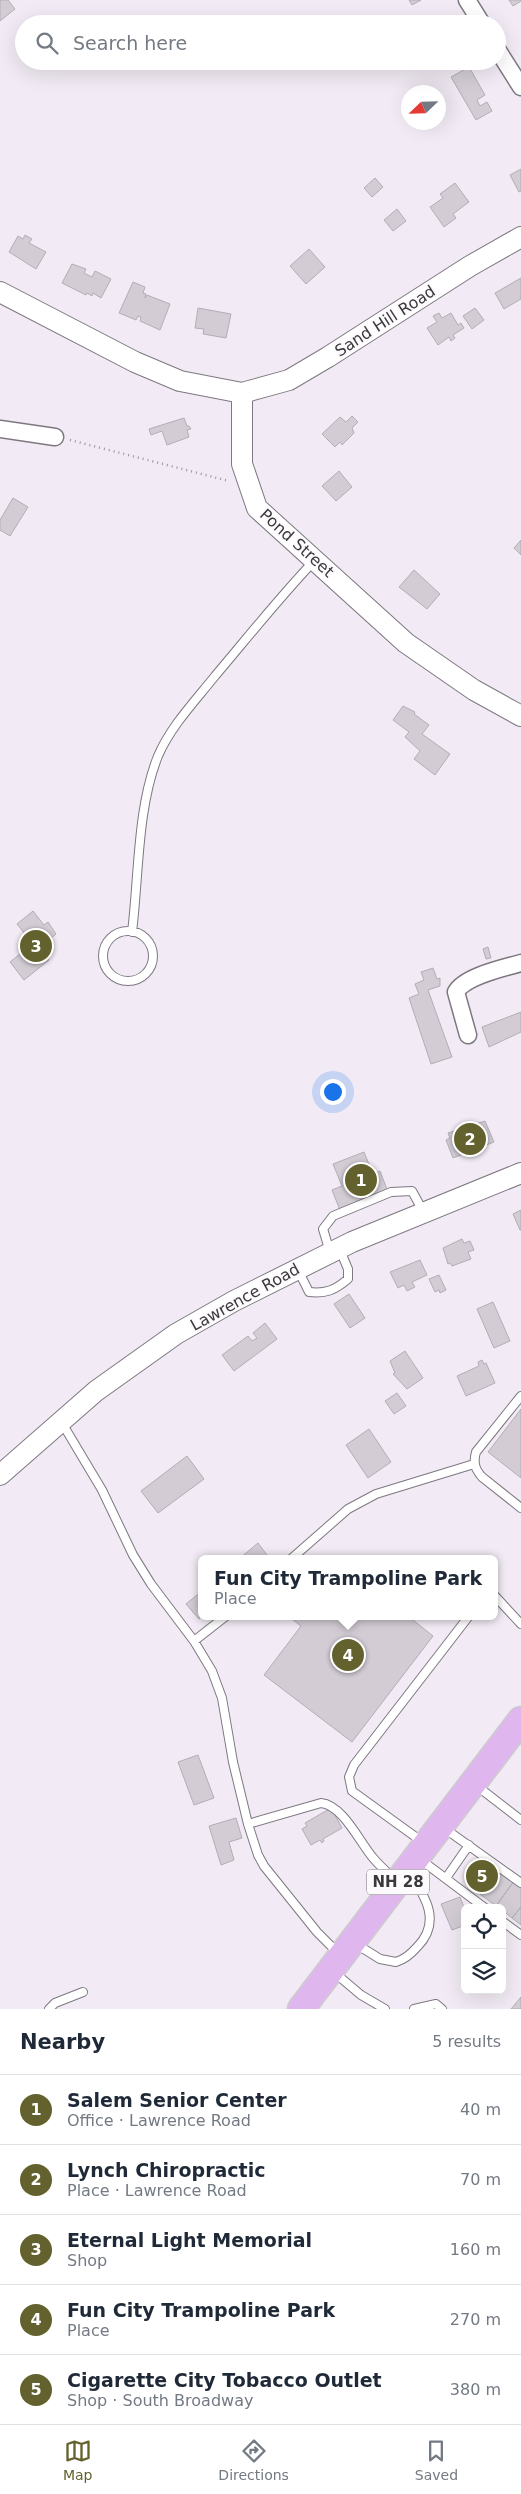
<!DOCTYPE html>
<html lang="en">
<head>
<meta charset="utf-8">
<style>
	:root { --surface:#fff; --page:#f2f2f3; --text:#1f2937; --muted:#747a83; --line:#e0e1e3; --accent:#63622e }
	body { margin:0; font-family:"DejaVu Sans",sans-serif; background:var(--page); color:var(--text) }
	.controls { position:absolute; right:15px; bottom:15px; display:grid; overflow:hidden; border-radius:8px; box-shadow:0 5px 20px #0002 }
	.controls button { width:45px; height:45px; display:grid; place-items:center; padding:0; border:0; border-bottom:1px solid var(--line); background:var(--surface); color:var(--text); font:25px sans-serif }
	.compass { position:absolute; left:401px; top:85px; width:45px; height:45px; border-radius:50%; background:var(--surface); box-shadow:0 5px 20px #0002; rotate:247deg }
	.you { position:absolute; left:332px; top:1091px; width:18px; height:18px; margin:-12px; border:4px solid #fff; border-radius:50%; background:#1a73e8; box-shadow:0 0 0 8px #1a73e833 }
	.badge { display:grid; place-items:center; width:32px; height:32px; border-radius:50%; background:var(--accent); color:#fff; font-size:16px; font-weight:700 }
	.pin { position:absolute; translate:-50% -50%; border:2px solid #fff; box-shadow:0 1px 5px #0006 }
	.popup { position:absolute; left:198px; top:1555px; width:300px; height:65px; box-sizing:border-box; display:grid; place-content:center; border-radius:8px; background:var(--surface); filter:drop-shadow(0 1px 4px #0005); font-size:16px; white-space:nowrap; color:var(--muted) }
	.popup b { font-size:19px; color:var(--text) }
	.popup::after { content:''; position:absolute; left:50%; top:100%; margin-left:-10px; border:10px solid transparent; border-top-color:var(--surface) }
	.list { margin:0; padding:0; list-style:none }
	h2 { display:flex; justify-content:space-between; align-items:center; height:65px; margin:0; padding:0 20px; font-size:21px }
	h2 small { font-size:16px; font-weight:400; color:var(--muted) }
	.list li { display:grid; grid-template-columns:32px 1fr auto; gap:15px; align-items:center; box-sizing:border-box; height:70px; padding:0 20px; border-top:1px solid var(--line) }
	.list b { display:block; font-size:19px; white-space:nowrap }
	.list p { margin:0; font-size:16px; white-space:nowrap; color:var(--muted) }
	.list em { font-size:16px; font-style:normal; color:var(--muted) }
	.icon { flex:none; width:28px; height:28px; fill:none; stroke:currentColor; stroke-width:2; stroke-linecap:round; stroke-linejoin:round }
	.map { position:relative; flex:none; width:521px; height:2009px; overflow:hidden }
	.search { position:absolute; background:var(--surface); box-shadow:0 5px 20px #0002; left:15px; right:15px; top:15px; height:55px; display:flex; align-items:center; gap:12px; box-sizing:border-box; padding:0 18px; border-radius:28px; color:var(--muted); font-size:19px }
	.sheet { height:415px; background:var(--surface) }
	nav { display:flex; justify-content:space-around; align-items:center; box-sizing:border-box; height:70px; border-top:1px solid var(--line); background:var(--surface); font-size:14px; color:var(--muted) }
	nav a { display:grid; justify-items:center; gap:2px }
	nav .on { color:var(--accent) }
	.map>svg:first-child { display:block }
	.building { fill:#d3ccd5; stroke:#b3adb6 }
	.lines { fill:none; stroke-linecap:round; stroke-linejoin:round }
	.service-casing { stroke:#7e7780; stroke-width:10 }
	.minor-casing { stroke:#7e7780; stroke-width:19 }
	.tertiary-casing { stroke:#7e7780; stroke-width:22 }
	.primary-casing { stroke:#cccccd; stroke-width:29 }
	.path { stroke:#9c979e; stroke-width:2.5; stroke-dasharray:1 4; stroke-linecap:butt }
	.service { stroke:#fff; stroke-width:8 }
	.minor { stroke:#fff; stroke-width:16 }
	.tertiary { stroke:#fff; stroke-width:20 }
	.primary { stroke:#e0b6ef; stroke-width:26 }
	.labels { text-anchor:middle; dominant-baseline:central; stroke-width:4; stroke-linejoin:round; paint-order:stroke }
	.shield { fill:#fdfafe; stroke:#767377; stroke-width:1 }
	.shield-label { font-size:15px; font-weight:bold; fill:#3c393d }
	.street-label { font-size:16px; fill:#3c393d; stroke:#fdfafe }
</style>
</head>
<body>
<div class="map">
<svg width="521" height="2009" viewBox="0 0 521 2009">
	<rect width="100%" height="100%" fill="#f2ebf5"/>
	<path class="building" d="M0,0H8L15,9L0,21Z
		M409,0H421L412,5Z
		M509,0H521V1L513,6Z
		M439,18L442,24H430Z
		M469,67L485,95L477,100L480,106L487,102L492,111L476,120L451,77Z
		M521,169V191L519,192L510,175Z
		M375,178L383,187L372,197L364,188Z
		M455,183L469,202L453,214L456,218L444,227L430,207L443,198L440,194Z
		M397,209L406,221L393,231L384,220Z
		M25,235L32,239L29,243L46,252L36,269L9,252L18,236L23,239Z
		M309,249L325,267L306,284L290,266Z
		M72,264L86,269L84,273L92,277L95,271L111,279L101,298L93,293L92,296L87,293L86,295L62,283Z
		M521,278V299L504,309L495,293Z
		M133,282L145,287L143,293L146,294L145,298L147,295L170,304L160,330L140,321L141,317L138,316L136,320L119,313Z
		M198,308L231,314L226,338L203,334L204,329L195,328Z
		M475,308L484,320L472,329L463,316Z
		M439,313L442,318L451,313L458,325L461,323L464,328L453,335L455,338L451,341L449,337L438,345L427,328L437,322L433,316Z
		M352,416L358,422L352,428L354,433L342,445L340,442L335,447L322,434L340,417L346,422Z
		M184,418L187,426H189L191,429L187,430L189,437L167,445L162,431L151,435L149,429Z
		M339,471L352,487L336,501L322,486Z
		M13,498L28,507L10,536L0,530V520Z
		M521,540V555L514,548Z
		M414,570L440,594L427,609L399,587Z
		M403,706L415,712L414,714L429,725L422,734L450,754L435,775L414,759L420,751L405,737L409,732L393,720Z
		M33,911L44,925L48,922L56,934L50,939L53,943L47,947L50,950L45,954L49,960L24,980L10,962L26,949L22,944L29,939L17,924Z
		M488,947L491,958L486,959L483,949Z
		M433,968L437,979L440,978V986L428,990L452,1057L431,1064L409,998L419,994L415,984L424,980L421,972Z
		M521,1012V1032L489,1047L482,1027Z
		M485,1121L494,1142L453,1158L446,1140L450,1138L448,1133Z
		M364,1152L373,1174L380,1171L388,1192L340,1210L332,1190L342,1186L333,1164Z
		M521,1210V1230H520L513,1214Z
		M462,1239L464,1243L470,1241L474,1250L468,1252L471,1259L452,1266L450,1263L448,1264L443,1248Z
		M420,1260L427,1275L412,1282L415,1287L407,1291L404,1285L398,1288L390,1272Z
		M439,1275L446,1290L440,1293L439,1290L435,1292L429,1279Z
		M349,1294L365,1318L350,1328L334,1304Z
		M493,1302L510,1341L494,1348L477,1309Z
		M265,1323L277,1339L234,1371L222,1355L248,1336L252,1341L257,1338L253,1333Z
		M405,1351L423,1378L407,1389L393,1374L395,1373L390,1361Z
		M482,1360L484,1364L486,1363L495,1383L466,1396L457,1376L479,1366L478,1362Z
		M397,1393L406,1406L394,1414L385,1401Z
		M521,1409V1478L488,1452Z
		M369,1429L391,1462L368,1478L346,1445Z
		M187,1456L204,1479L158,1513L141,1491Z
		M258,1543L270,1559H239Z
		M202,1591V1616L199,1619L186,1604Z
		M288,1616H408L433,1636L352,1742L264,1675L301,1626Z
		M198,1755L214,1798L194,1805L178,1762Z
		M331,1808L342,1828L323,1839L324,1841L322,1843L320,1840L311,1845L302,1829L307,1826L305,1823Z
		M236,1818L242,1838L229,1842L234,1860L221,1865L209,1826Z
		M484,1858L498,1869L480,1894L466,1883Z
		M498,1869L514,1881L496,1906L480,1894Z
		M514,1881L521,1886V1907L512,1918L502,1910V1908L496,1906Z
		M460,1897L465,1910V1925L452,1930L441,1904Z
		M521,1907V1925L512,1918Z
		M521,1997V2009H511Z"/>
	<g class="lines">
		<g class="service-casing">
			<path id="service" d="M103 956a25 25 0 1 1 50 0a25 25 0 1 1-50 0Z
				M132,932C139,876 137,808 158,756C171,726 195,701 215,676C248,637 279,598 314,561
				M330,1252L323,1229L333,1216L391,1192L412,1191L423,1211
				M298,1270L309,1292C326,1294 335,1290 348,1279V1269L340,1250
				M521,1396L476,1452C473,1463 475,1469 482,1477L521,1508
				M62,1423L102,1490L133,1555L151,1584L194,1641L212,1671L222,1698L233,1762L248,1824
				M291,1559L348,1509L376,1494L474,1464
				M494,1595L521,1624
				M194,1641L226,1616
				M477,1786L521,1820
				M444,1828L521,1883
				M424,1843L352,1791L349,1777L354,1765L469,1616
				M421,1860L485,1908
				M446,1878L469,1845
				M502,1921L521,1935
				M356,1944L380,1959L396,1962C406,1959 412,1953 418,1946C441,1922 426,1897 410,1874
				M338,1953L317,1932L264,1866L258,1855L248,1824L321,1803C343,1805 360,1843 374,1859C380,1866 387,1872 394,1879
				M335,1973L361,1995L385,2009
				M49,2009L55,2003L83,1992
				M414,2009L436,2004L442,2009"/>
		</g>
		<g class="minor-casing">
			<path id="minor" d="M467,0L482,24
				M497,49L521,87
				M0,429L55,437
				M468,1035L456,992C465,976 504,968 521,963"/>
		</g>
		<g class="tertiary-casing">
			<path id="tertiary" d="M0,292L135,362L180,381L242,393L289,380L328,357L470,266L521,237
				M242,393V464L257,508L406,643L474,690L521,716
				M0,1475L96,1391L176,1334L234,1301L352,1242L521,1173"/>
		</g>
		<g class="primary-casing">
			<path id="primary" d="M301,2009L521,1720"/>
		</g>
		<path class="path" d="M70,440L229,481"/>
		<use href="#service" class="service"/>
		<use href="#minor" class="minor"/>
		<use href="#tertiary" class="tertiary"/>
		<use href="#primary" class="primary"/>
	</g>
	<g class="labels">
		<rect class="shield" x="367" y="1869.5" width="62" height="25" rx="4"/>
		<g class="shield-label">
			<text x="398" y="1882">NH 28</text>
		</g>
		<g class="street-label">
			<text transform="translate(385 321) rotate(-33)">Sand Hill Road</text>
			<text transform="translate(297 543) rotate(42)">Pond Street</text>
			<text transform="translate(245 1297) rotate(-29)">Lawrence Road</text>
		</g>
	</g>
</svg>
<div class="controls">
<button><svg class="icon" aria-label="locate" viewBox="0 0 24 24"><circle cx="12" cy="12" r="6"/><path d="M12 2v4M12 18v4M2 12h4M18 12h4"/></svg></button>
<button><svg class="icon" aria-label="layers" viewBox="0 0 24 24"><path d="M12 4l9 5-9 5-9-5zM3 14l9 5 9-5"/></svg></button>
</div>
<svg class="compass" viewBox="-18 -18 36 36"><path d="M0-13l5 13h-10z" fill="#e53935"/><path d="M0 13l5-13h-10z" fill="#747a83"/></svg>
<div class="you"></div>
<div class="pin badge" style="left:361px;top:1180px">1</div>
<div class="pin badge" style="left:470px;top:1139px">2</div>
<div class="pin badge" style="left:36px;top:946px">3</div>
<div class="pin badge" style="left:348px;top:1655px">4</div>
<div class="popup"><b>Fun City Trampoline Park</b>Place</div>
<div class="pin badge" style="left:482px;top:1876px">5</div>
<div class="search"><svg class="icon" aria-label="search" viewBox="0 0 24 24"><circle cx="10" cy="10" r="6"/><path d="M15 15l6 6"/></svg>Search here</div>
</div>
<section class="sheet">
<h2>Nearby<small>5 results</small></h2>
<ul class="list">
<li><span class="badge">1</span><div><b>Salem Senior Center</b><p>Office · Lawrence Road</p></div><em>40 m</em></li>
<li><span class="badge">2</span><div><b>Lynch Chiropractic</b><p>Place · Lawrence Road</p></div><em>70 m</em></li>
<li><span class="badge">3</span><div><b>Eternal Light Memorial</b><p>Shop</p></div><em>160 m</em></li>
<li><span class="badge">4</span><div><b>Fun City Trampoline Park</b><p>Place</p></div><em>270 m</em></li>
<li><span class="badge">5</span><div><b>Cigarette City Tobacco Outlet</b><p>Shop · South Broadway</p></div><em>380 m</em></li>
</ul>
</section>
<nav>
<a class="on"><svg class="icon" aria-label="map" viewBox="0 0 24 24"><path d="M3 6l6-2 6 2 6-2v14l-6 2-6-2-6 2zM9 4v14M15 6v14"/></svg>Map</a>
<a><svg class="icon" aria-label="directions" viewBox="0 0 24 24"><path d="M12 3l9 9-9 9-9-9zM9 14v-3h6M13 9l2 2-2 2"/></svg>Directions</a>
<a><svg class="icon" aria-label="saved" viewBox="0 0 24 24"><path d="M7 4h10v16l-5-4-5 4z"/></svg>Saved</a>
</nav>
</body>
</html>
